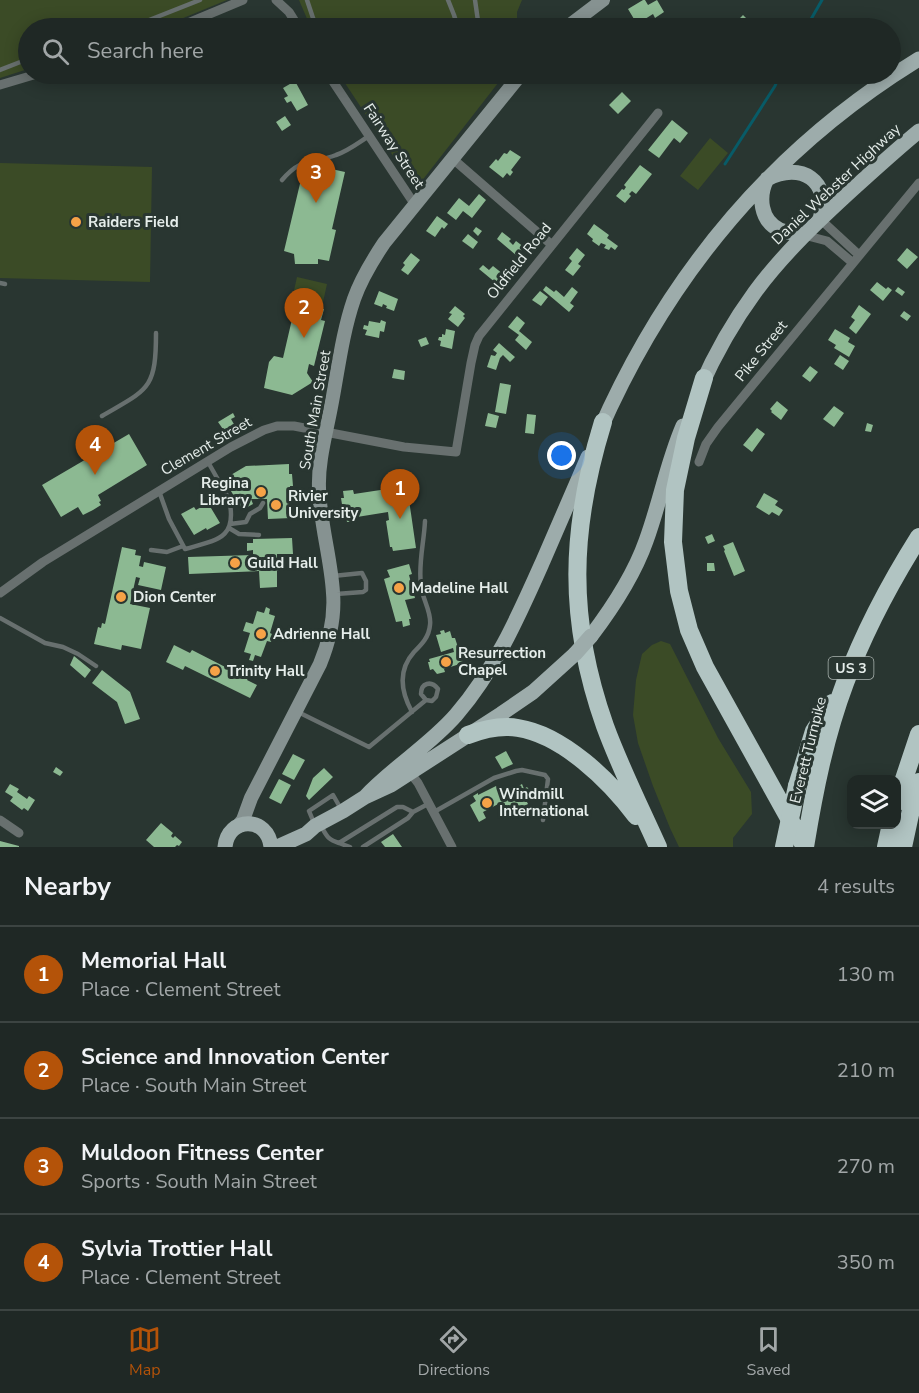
<!DOCTYPE html>
<html lang="en">
<head>
<meta charset="utf-8">
<style>
	:root { --surface:#1f2825; --page:#2c3432; --text:#f1f3f6; --muted:#a1a6a7; --line:#3c4442; --accent:#b45309 }
	body { margin:0; font-family:"Nunito Sans",sans-serif; background:var(--page); color:var(--text) }
	.controls { position:absolute; right:18px; bottom:18px; display:grid; overflow:hidden; border-radius:12px; box-shadow:0 3px 15px #0003 }
	.controls button { width:54px; height:54px; display:grid; place-items:center; padding:0; border:0; border-bottom:2px solid var(--line); background:var(--surface); color:var(--text); font:30px sans-serif }
	.you { position:absolute; left:562px; top:456px; width:21px; height:21px; margin:-15px; border:4px solid #fff; border-radius:50%; background:#1a73e8; box-shadow:0 0 0 9px #1a73e833 }
	.badge { display:grid; place-items:center; width:39px; height:39px; border-radius:50%; background:var(--accent); color:#fff; font-size:20px; font-weight:700 }
	.pin { position:absolute; translate:-50% -50px; filter:drop-shadow(0 2px 3px #0008) }
	.pin::after { content:''; position:absolute; top:32px; width:21px; height:18px; background:inherit; clip-path:polygon(0 0,100% 0,50% 100%) }
	.list { margin:0; padding:0; list-style:none }
	h2 { display:flex; justify-content:space-between; align-items:center; height:78px; margin:0; padding:0 24px; font-size:26px }
	h2 small { font-size:20px; font-weight:400; color:var(--muted) }
	.list li { display:grid; grid-template-columns:39px 1fr auto; gap:18px; align-items:center; box-sizing:border-box; height:96px; padding:0 24px; border-top:2px solid var(--line) }
	.list b { display:block; font-size:22px; white-space:nowrap }
	.list p { margin:0; font-size:20px; white-space:nowrap; color:var(--muted) }
	.list em { font-size:20px; font-style:normal; color:var(--muted) }
	.icon { flex:none; width:33px; height:33px; fill:none; stroke:currentColor; stroke-width:2; stroke-linecap:round; stroke-linejoin:round }
	.map { position:relative; flex:none; width:919px; height:847px; overflow:hidden }
	.search { position:absolute; background:var(--surface); box-shadow:0 3px 15px #0003; left:18px; right:18px; top:18px; height:66px; display:flex; align-items:center; gap:15px; box-sizing:border-box; padding:0 21px; border-radius:33px; color:var(--muted); font-size:22px }
	.sheet { height:462px; background:var(--surface) }
	nav { display:flex; justify-content:space-around; align-items:center; box-sizing:border-box; height:84px; border-top:2px solid var(--line); background:var(--surface); font-size:16px; color:var(--muted) }
	nav a { display:grid; justify-items:center; gap:3px }
	nav .on { color:var(--accent) }
	.map>svg:first-child { display:block }
	.green { fill:#3b4b26 }
	.lines { fill:none; stroke-linecap:round; stroke-linejoin:round }
	.stream { stroke:#085b67; stroke-width:3 }
	.building { fill:#8cb992 }
	.lane { stroke:#68706f; stroke-width:4.5 }
	.street { stroke:#68706f; stroke-width:9 }
	.secondary { stroke:#869291; stroke-width:14 }
	.primary { stroke:#9dacab; stroke-width:15 }
	.highway { stroke:#b1c4c2; stroke-width:18 }
	.primary-bridge { stroke:#9dacab; stroke-width:15 }
	.highway-bridge { stroke:#b1c4c2; stroke-width:18 }
	.poi-dot { fill:#f6a247; stroke:#293631; stroke-width:2 }
	.labels { text-anchor:middle; dominant-baseline:central; stroke-width:6; stroke-linejoin:round; paint-order:stroke }
	.shield { fill:#293631; stroke:#adb6b2; stroke-width:1.5 }
	.shield-label { font-size:14px; font-weight:bold; fill:#e5edea }
	.street-label { font-size:15px; fill:#e5edea; stroke:#293631 }
	.poi-label { font-size:15px; font-weight:bold; fill:#e5edea; stroke:#293631; text-anchor:start }
</style>
</head>
<body>
<div class="map">
<svg width="919" height="847" viewBox="0 0 919 847">
	<rect width="100%" height="100%" fill="#293631"/>
	<path class="green" d="M0,0H227L159,28H28V69L0,78Z
		M299,0H522L517,12V28H311Z
		M339,74H505L421,182H412L405,174Z
		M710,138L728,153L698,190L680,176Z
		M0,163L152,167L150,282L0,278Z
		M297,277L327,284L323,302L293,295Z
		M661,641L670,644L718,738L751,792L752,814L733,838V847H679L670,828L653,786L638,743L633,715L636,680L642,654L652,645Z"/>
	<g class="lines">
		<path class="stream" d="M806,28L822,0
			M725,164L775,86L780,74"/>
	</g>
	<path class="building" d="M643,0H645L648,5L657,0L664,12L655,18L653,14L637,24L628,9Z
		M743,15L751,23L746,28H730Z
		M295,81L308,105L297,111L291,101L287,103L284,98L288,96L283,88Z
		M622,92L631,101L618,114L609,105Z
		M285,116L291,125L282,131L276,122Z
		M672,120L688,133L680,143L674,138L659,158L648,150Z
		M510,150L521,157L511,170L513,172L510,176L507,173L503,178L489,167L496,159L498,161L504,153L507,154Z
		M640,165L652,174L636,194L632,191L629,194L631,196L625,203L616,196L622,189L624,190L626,187L624,185Z
		M327,168L345,172L332,229L336,230L329,261L318,259V264H295L294,254L284,251L303,171L325,176Z
		M479,194L486,200L472,218L463,211L456,220L447,213L459,198L469,206Z
		M437,216L448,224L444,229L442,227L435,237L426,231Z
		M594,224L609,235L607,238L618,246L615,250L611,247L609,250L604,248L606,245L601,243L599,246L592,241L593,239L587,234Z
		M476,227L482,231L478,236L473,231Z
		M502,232L511,239L509,241L513,245L516,241L524,247L517,256L497,239Z
		M468,234L478,242L473,249L462,241Z
		M577,248L585,255L578,264L581,266L573,276L565,270L572,261L569,258Z
		M907,248L918,257L907,269L897,260Z
		M411,253L420,260L408,275L401,270L405,265L403,263Z
		M483,265L489,270L493,266L503,274L496,283L479,269Z
		M877,282L886,289L888,287L892,290L883,301L870,290Z
		M546,286L554,292L556,290L564,297L572,287L578,292L570,303L574,306L569,312L543,290Z
		M898,287L905,292L902,296L895,291Z
		M379,291L398,299L394,311L386,308L387,306L383,304L382,307L374,304Z
		M540,291L548,297L541,306L532,300Z
		M296,302L324,309L321,320L325,321L314,366L309,364L307,373L313,382L292,395L264,388L269,362L274,356L283,358Z
		M859,305L871,314L856,334L849,328L855,320L851,317Z
		M455,306L465,314L463,316L465,318L458,327L448,319L452,314L449,313Z
		M904,311L911,316L907,321L900,316Z
		M517,316L525,323L519,331L532,342L526,350L515,340L519,335L508,327Z
		M381,320L386,322L384,332L380,331L379,338L365,335L367,330L363,329L364,325L368,326L369,321L380,323Z
		M446,329L455,331L452,349L440,346L441,341L438,340L439,337H442V334L445,335Z
		M835,329L850,338L848,342L855,346L849,357L834,348L836,345L828,340Z
		M426,337L429,344L421,347L418,340Z
		M499,343L515,357L510,362L503,355L500,358L496,370L487,367L491,355L495,356L497,353L493,350Z
		M840,355L849,361L843,370L834,364Z
		M810,366L818,372L810,382L802,376Z
		M394,369L405,371L404,380L392,378Z
		M500,383L511,385L506,414L495,412Z
		M777,401L788,410L781,420L771,412L772,411L770,409Z
		M834,406L844,413L834,427L823,419Z
		M233,413L235,417L231,419L235,426L225,432L218,422Z
		M488,413L499,416L496,428L485,426Z
		M527,414L536,415L534,434L525,433Z
		M867,423L873,425L871,432L865,431Z
		M757,428L765,434L752,452L743,445Z
		M129,434L147,465L98,495L101,501L99,502L101,505L93,510L83,515L78,507L61,517L42,485Z
		M289,464V474H292L293,486H290L291,518L268,519L267,499H251L253,504L242,510L224,479L246,466Z
		M407,486L416,548L393,551L392,547H390L386,521L389,520L388,512L357,517V521L347,522L346,516L344,517L341,498H344L343,491L353,490L354,494Z
		M764,493L778,501L775,505L783,510L779,516L772,512L769,515L756,507Z
		M208,503L220,523L207,530L206,528L194,535L181,514L194,507L196,510Z
		M712,534L715,541L708,544L705,537Z
		M292,538L293,554H277V560H282V565H279V570L277,571V587L260,588L259,571L189,574L188,557L253,555V550L247,551V543H253V539Z
		M733,542L745,571L734,576L724,551L725,550L723,546Z
		M122,547L136,550L135,555L141,556L139,566L143,567L144,562L166,567L161,590L138,585L140,578L136,577L130,604L150,608L141,649L122,645L121,650L94,644L98,627L101,628L102,623L105,624Z
		M707,563H714L715,571H707Z
		M409,564L412,574L409,575L415,598L405,600L411,619H409L410,625L403,627L402,621L396,622L384,579L390,577L387,570Z
		M266,607L270,609L269,614L275,616L270,633L274,635L271,642L267,641L261,657L255,655L253,661L249,660L251,654L244,652L250,633L243,631L246,622L253,624L257,611L264,613Z
		M444,630L445,633L450,631L452,638H455L463,663L444,669L445,672L437,674L433,669L430,670L428,662H430L429,659L454,652L453,648L441,652L436,635L441,634L440,631Z
		M174,645L190,653L192,650L235,672L236,668L244,672L242,675L248,678L247,680L257,685L250,698L185,666L183,670L166,662Z
		M74,656L91,670L85,678L70,665Z
		M102,670L130,692L140,719L125,724L117,702L92,683Z
		M506,751L513,764L502,769L495,757Z
		M293,754L305,760L294,780L282,774Z
		M56,767L63,772L60,776L53,772Z
		M324,768L333,777L309,800L306,796L313,778Z
		M279,779L291,785L281,804L269,798Z
		M10,784L19,789L17,792L27,799L29,796L35,800L28,811L24,808L22,810L10,801L13,797L5,792Z
		M522,784L524,789L527,787L530,791L527,793L529,796L525,798L528,804L524,806L527,811L519,815L513,805L506,808L502,802L483,812L486,818L479,822L470,805L476,801L473,796L478,793V795L496,786L499,792L506,789L508,792Z
		M161,823L173,833L171,836L173,838L175,836L182,842L179,846L177,845L175,847H154L146,840Z
		M393,834L402,847H385L381,842Z
		M0,841L19,846V847H0Z"/>
	<g class="lines">
		<path class="lane" d="M307,0L313,18L318,28
			M448,0L454,15L458,28
			M475,0L479,28
			M129,28L200,0
			M0,70L28,59
			M347,74L349,76
			M282,180C301,157 312,164 336,155C348,151 358,143 369,136
			M0,283L5,284
			M102,416C148,389 156,390 156,333
			M159,491L169,519L185,549C217,540 238,539 229,499L208,462
			M230,524L246,522L250,514L260,508L263,503
			M229,528L239,534L259,535
			M151,550L167,552L183,546
			M333,576L362,573L366,581V590L363,592L336,594
			M0,618L45,643L63,647L78,654L96,666
			M298,712L369,747L426,700L421,694C421,683 431,680 438,689L436,697L432,701L426,700
			M412,712C401,692 397,671 414,652C422,644 429,637 430,625C432,612 422,599 421,585C418,564 424,543 425,521
			M434,812L494,778L516,771L522,770L545,775L548,779L543,820
			M314,823L309,811L333,795L341,809
			M321,826C327,836 327,839 339,843
			M350,847L339,843L397,807H403L413,812
			M363,847L408,818L413,812L428,804"/>
		<path class="street" d="M276,0L289,12L299,28
			M176,28L243,0
			M328,74L415,205
			M0,85L37,74
			M453,159L552,245
			M820,219L859,255
			M804,235L827,241L853,263
			M699,462L706,444L718,427L919,183
			M0,593L43,562L231,447L264,430L277,426H294L404,447L456,452L471,363L475,345L479,336L658,113
			M408,770L418,783L452,847
			M0,820L19,833"/>
		<path class="secondary" d="M566,28L603,0
			M238,826L243,820L251,798L320,664C329,642 335,617 333,593C331,558 320,524 319,488C318,461 326,434 331,407C338,371 342,334 354,299C361,279 372,261 384,243L521,74"/>
		<path class="primary" d="M804,235C796,233 788,233 780,230C760,221 758,196 767,179C801,161 832,181 820,219
			M700,388C715,354 733,322 755,292C783,254 818,221 853,189C875,169 897,149 919,131
			M599,432C668,274 772,149 919,59
			M591,636C613,607 634,575 646,541C660,503 667,463 683,426
			M365,797C393,767 429,746 456,715C495,670 519,615 543,561C558,526 573,491 588,457
			M225,847C228,816 268,816 271,847
			M277,847L306,834L315,826L343,811L365,797L391,785L501,714L533,692L575,654"/>
		<path class="highway" d="M704,378L686,438L675,490L673,542L679,591L689,630L705,667L805,847
			M603,422C570,529 567,619 605,726C620,767 640,807 658,847
			M468,735C484,729 501,725 518,728C563,735 610,781 636,816
			M797,786L814,731L832,703
			M896,803L919,734
			M805,847C814,792 825,736 845,683C864,632 890,583 919,537
			M886,847L891,824
			M903,847L911,810L919,782"/>
		<path class="primary-bridge" d="M575,654L591,636"/>
		<path class="highway-bridge" d="M784,847L797,786"/>
	</g>
	<g class="poi-dot">
		<circle cx="76" cy="222" r="6"/>
		<circle cx="261" cy="492" r="6"/>
		<circle cx="276" cy="505" r="6"/>
		<circle cx="235" cy="563" r="6"/>
		<circle cx="399" cy="588" r="6"/>
		<circle cx="121" cy="597" r="6"/>
		<circle cx="261" cy="634" r="6"/>
		<circle cx="446" cy="662" r="6"/>
		<circle cx="215" cy="671" r="6"/>
		<circle cx="487" cy="803" r="6"/>
	</g>
	<g class="labels">
		<rect class="shield" x="828.5" y="657" width="45" height="22" rx="4.5"/>
		<g class="shield-label">
			<text x="851" y="668">US 3</text>
		</g>
		<g class="street-label">
			<text transform="translate(394 146) rotate(57)">Fairway Street</text>
			<text transform="translate(836 184) rotate(-43)">Daniel Webster Highway</text>
			<text transform="translate(519 261) rotate(-51)">Oldfield Road</text>
			<text transform="translate(761 351) rotate(-51)">Pike Street</text>
			<text transform="translate(315 410) rotate(-80)">South Main Street</text>
			<text transform="translate(206 446) rotate(-30)">Clement Street</text>
			<text transform="translate(808 750) rotate(-76)">Everett Turnpike</text>
		</g>
		<g class="poi-label">
			<text x="88" y="222">Raiders Field</text>
			<text x="249" y="483" text-anchor="end">Regina<tspan x="249" dy="17">Library</tspan></text>
			<text x="288" y="496">Rivier<tspan x="288" dy="17">University</tspan></text>
			<text x="247" y="563">Guild Hall</text>
			<text x="411" y="588">Madeline Hall</text>
			<text x="133" y="597">Dion Center</text>
			<text x="273" y="634">Adrienne Hall</text>
			<text x="458" y="653">Resurrection<tspan x="458" dy="17">Chapel</tspan></text>
			<text x="227" y="671">Trinity Hall</text>
			<text x="499" y="794">Windmill<tspan x="499" dy="17">International</tspan></text>
		</g>
	</g>
</svg>
<div class="controls">
<button><svg class="icon" aria-label="layers" viewBox="0 0 24 24"><path d="M12 4l9 5-9 5-9-5zM3 14l9 5 9-5"/></svg></button>
</div>
<div class="you"></div>
<div class="pin badge" style="left:400px;top:519px">1</div>
<div class="pin badge" style="left:304px;top:338px">2</div>
<div class="pin badge" style="left:316px;top:203px">3</div>
<div class="pin badge" style="left:95px;top:475px">4</div>
<div class="search"><svg class="icon" aria-label="search" viewBox="0 0 24 24"><circle cx="10" cy="10" r="6"/><path d="M15 15l6 6"/></svg>Search here</div>
</div>
<section class="sheet">
<h2>Nearby<small>4 results</small></h2>
<ul class="list">
<li><span class="badge">1</span><div><b>Memorial Hall</b><p>Place · Clement Street</p></div><em>130 m</em></li>
<li><span class="badge">2</span><div><b>Science and Innovation Center</b><p>Place · South Main Street</p></div><em>210 m</em></li>
<li><span class="badge">3</span><div><b>Muldoon Fitness Center</b><p>Sports · South Main Street</p></div><em>270 m</em></li>
<li><span class="badge">4</span><div><b>Sylvia Trottier Hall</b><p>Place · Clement Street</p></div><em>350 m</em></li>
</ul>
</section>
<nav>
<a class="on"><svg class="icon" aria-label="map" viewBox="0 0 24 24"><path d="M3 6l6-2 6 2 6-2v14l-6 2-6-2-6 2zM9 4v14M15 6v14"/></svg>Map</a>
<a><svg class="icon" aria-label="directions" viewBox="0 0 24 24"><path d="M12 3l9 9-9 9-9-9zM9 14v-3h6M13 9l2 2-2 2"/></svg>Directions</a>
<a><svg class="icon" aria-label="saved" viewBox="0 0 24 24"><path d="M7 4h10v16l-5-4-5 4z"/></svg>Saved</a>
</nav>
</body>
</html>
